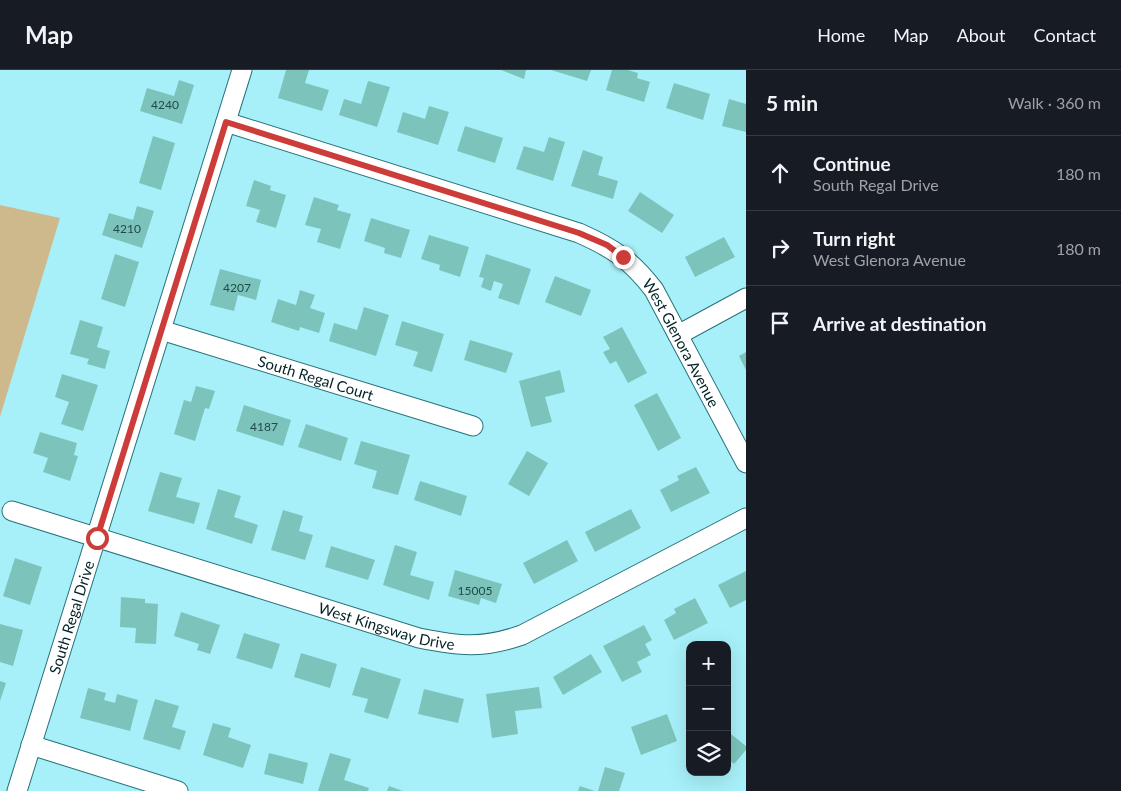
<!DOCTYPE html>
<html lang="en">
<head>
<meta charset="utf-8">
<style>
	:root { --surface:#171b24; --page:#242831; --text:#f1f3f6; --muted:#9ea1a6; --line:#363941 }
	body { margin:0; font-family:Lato,sans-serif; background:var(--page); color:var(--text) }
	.controls { position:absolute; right:15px; bottom:15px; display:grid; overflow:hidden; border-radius:10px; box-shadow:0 5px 20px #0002 }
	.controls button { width:45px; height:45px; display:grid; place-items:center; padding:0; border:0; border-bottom:1px solid var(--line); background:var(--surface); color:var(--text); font:25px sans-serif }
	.stop { position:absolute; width:15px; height:15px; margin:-11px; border:4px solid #cc3d3a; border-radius:50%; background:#fff }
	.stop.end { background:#cc3d3a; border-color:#fff; box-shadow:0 1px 5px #0008 }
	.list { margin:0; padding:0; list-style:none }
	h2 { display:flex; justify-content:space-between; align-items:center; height:65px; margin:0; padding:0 20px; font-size:21px }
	h2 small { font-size:16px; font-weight:400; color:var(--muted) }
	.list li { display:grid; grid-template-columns:32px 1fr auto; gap:15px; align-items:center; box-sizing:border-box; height:75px; padding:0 20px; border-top:1px solid var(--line) }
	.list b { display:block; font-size:19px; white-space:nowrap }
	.list p { margin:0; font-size:16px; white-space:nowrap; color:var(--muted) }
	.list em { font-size:16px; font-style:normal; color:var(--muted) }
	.icon { flex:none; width:28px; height:28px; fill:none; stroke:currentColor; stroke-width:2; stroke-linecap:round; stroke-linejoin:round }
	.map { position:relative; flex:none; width:746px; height:721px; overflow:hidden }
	header { display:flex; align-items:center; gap:30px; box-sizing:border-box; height:70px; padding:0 25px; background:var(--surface); border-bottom:1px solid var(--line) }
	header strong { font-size:24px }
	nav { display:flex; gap:28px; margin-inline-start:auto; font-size:18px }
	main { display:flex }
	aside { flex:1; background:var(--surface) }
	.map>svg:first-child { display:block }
	.green { fill:#ceb98d }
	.building { fill:#7cc4bb }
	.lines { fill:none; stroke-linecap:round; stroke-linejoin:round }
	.minor-casing { stroke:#26727a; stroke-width:21 }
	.minor { stroke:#fff; stroke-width:19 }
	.route { stroke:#cc3d3a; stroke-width:6 }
	.labels { text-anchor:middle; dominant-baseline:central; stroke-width:5; stroke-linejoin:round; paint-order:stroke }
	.number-label { font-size:12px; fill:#214a4b }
	.street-label { font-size:15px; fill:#032226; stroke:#cdf8fd }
</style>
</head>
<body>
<header>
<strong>Map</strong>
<nav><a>Home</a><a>Map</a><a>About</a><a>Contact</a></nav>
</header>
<main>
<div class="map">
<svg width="746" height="721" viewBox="0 0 746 721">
	<rect width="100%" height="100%" fill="#a7f0f9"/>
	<path class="green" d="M0,135L60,148L0,347Z"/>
	<path class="building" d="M286,0H309L305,13L329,20L322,41L278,28Z
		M501,0H526L524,9Z
		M551,0H591L587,11Z
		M612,0H628L638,3L637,8L650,12L644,32L606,20Z
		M179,10L194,15L182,54L140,41L147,18L174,26Z
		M368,11L390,17L377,57L339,45L344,29L361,34Z
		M674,13L710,24L703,50L666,38Z
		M729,29L746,34V62L722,56Z
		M429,36L449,42L438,75L397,62L403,42L425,49Z
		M465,56L503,68L495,93L457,81Z
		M153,66L175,73L161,120L139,113Z
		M549,67L565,72L553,111L516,99L524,76L544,82Z
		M583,80L603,87L598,105L618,111L613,129L571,116Z
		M254,110L271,116L270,120L286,125L276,158L256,152L260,140L246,136Z
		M640,122L674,145L662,163L628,141Z
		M314,127L339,135L337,140L351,144L340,179L317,172L321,159L305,155Z
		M137,136L154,141L142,178L102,165L109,143L133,150Z
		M371,148L410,160L401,188L384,183L385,178L364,171Z
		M429,165L469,177L460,207L439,200L440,195L421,189Z
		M724,167L735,187L695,207L685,187Z
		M115,184L139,192L125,237L101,229Z
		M486,184L531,199L519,235L498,228L503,214L494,211L491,221L481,217L484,208L479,207Z
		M220,199L261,210L256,230L238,225L234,241L210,235Z
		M555,206L591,220L581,246L545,232Z
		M300,220L315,225L310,238L325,243L319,263L300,257L299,261L271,252L278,229L296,235Z
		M364,237L389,245L376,286L329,271L334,253L357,260Z
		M80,250L103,257L97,277L110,281L105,299L87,294L89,289L70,284Z
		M402,251L444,264L432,302L413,296L418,282L395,275Z
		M622,257L647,303L628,313L616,291L610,294L603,282L610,279L603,267Z
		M470,270L513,283L506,303L464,290Z
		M746,282V300L739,286Z
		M560,300L565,322L545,327L552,352L531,357L519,311Z
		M62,304L98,315L83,361L61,354L69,332L55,327Z
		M196,316L215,321L209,339L205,338L195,371L174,364L184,330L191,332Z
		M657,323L681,368L658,381L634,335Z
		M244,335L291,350L283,376L236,361Z
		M306,354L348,368L341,391L298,377Z
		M40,362L77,373L74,385L78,386L70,411L43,402L48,388L33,383Z
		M361,371L410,385L398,425L372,418L377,401L354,394Z
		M527,381L548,393L529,426L508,414Z
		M696,397L710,423L671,442L660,420L679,410L677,406Z
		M160,402L182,408L176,427L200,433L194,454L148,441Z
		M420,411L467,426L461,446L414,430Z
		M218,419L241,426L234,447L258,455L252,474L206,459Z
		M631,439L641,458L595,482L585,462Z
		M283,440L303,446L299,461L313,465L305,490L271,480Z
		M567,470L578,491L534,514L523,493Z
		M395,475L417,482L410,505L434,512L429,530L383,515Z
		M331,476L375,490L368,510L325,497Z
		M15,488L42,497L30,535L3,526Z
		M455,500L502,514L496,533L481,528L479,535L448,526Z
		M746,501V530L730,538L718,515Z
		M121,527L145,529V533L158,534L156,574L135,573L136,558L120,557Z
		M695,528L708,553L674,570L664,550L676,543L674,539Z
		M181,542L220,555L210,584L197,580L199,574L174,566Z
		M0,554L23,560L13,596L0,592Z
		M644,555L652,570L645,574L651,585L637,592L642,602L622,612L603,576Z
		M244,563L280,574L272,599L236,588Z
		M301,583L337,594L330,618L294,607Z
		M591,584L602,602L563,625L553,607Z
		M361,597L401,609L388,649L364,642L368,629L352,625Z
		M0,611L6,613L0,631Z
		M539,617L542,638L515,641L518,664L492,668L486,624Z
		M88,618L106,623L104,630L115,633L117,624L138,630L130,661L80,648Z
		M424,619L464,629L458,653L418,644Z
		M155,629L179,636L172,657L186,661L180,680L143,669Z
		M667,644L677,671L641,685L631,657Z
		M213,653L231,658L228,667L251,675L243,698L203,685Z
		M727,661L746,676V680L734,694L727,688Z
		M269,683L308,693L303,714L264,704Z
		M330,683L351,689L344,710L369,718L368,721H318Z
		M605,697L625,703L619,721H598Z
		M389,716L403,721H387Z
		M580,716L595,721H578Z"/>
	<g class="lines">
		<g class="minor-casing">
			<g id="minor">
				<path id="s1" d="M226,52L579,163C613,178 631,190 654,220L746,393"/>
				<path id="s2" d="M161,260L473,356"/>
				<path d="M678,265L746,228"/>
				<path id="s3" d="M12,441L419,568C459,576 482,579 522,565L746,448"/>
				<path d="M31,675L178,721"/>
				<path id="s4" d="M17,721L242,0"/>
			</g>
		</g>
		<use href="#minor" class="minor"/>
	</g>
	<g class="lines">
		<path class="route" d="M97,468L226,52L579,163L607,175L623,187"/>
	</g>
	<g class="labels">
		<g class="number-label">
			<text x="165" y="34">4240</text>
			<text x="127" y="158">4210</text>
			<text x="237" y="217">4207</text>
			<text x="264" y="356">4187</text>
			<text x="475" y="520">15005</text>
		</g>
		<g class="street-label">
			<text stroke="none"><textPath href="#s1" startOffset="525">West Glenora Avenue</textPath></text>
			<text stroke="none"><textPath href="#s2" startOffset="162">South Regal Court</textPath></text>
			<text stroke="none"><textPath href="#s4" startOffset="182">South Regal Drive</textPath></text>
			<text stroke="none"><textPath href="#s3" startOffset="392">West Kingsway Drive</textPath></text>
		</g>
	</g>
</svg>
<div class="controls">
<button>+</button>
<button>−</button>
<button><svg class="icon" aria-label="layers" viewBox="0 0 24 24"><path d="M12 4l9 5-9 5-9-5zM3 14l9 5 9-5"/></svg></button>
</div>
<div class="stop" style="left:97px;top:468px"></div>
<div class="stop end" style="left:623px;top:187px"></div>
</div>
<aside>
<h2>5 min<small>Walk · 360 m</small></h2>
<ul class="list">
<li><svg class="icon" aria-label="ahead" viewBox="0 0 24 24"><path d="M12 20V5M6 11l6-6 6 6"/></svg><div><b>Continue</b><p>South Regal Drive</p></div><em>180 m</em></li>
<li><svg class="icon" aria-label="right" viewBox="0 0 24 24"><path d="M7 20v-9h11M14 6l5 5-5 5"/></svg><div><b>Turn right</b><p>West Glenora Avenue</p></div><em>180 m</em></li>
<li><svg class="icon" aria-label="arrive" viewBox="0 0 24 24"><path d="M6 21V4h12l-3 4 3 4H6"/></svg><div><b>Arrive at destination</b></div></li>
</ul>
</aside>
</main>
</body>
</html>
